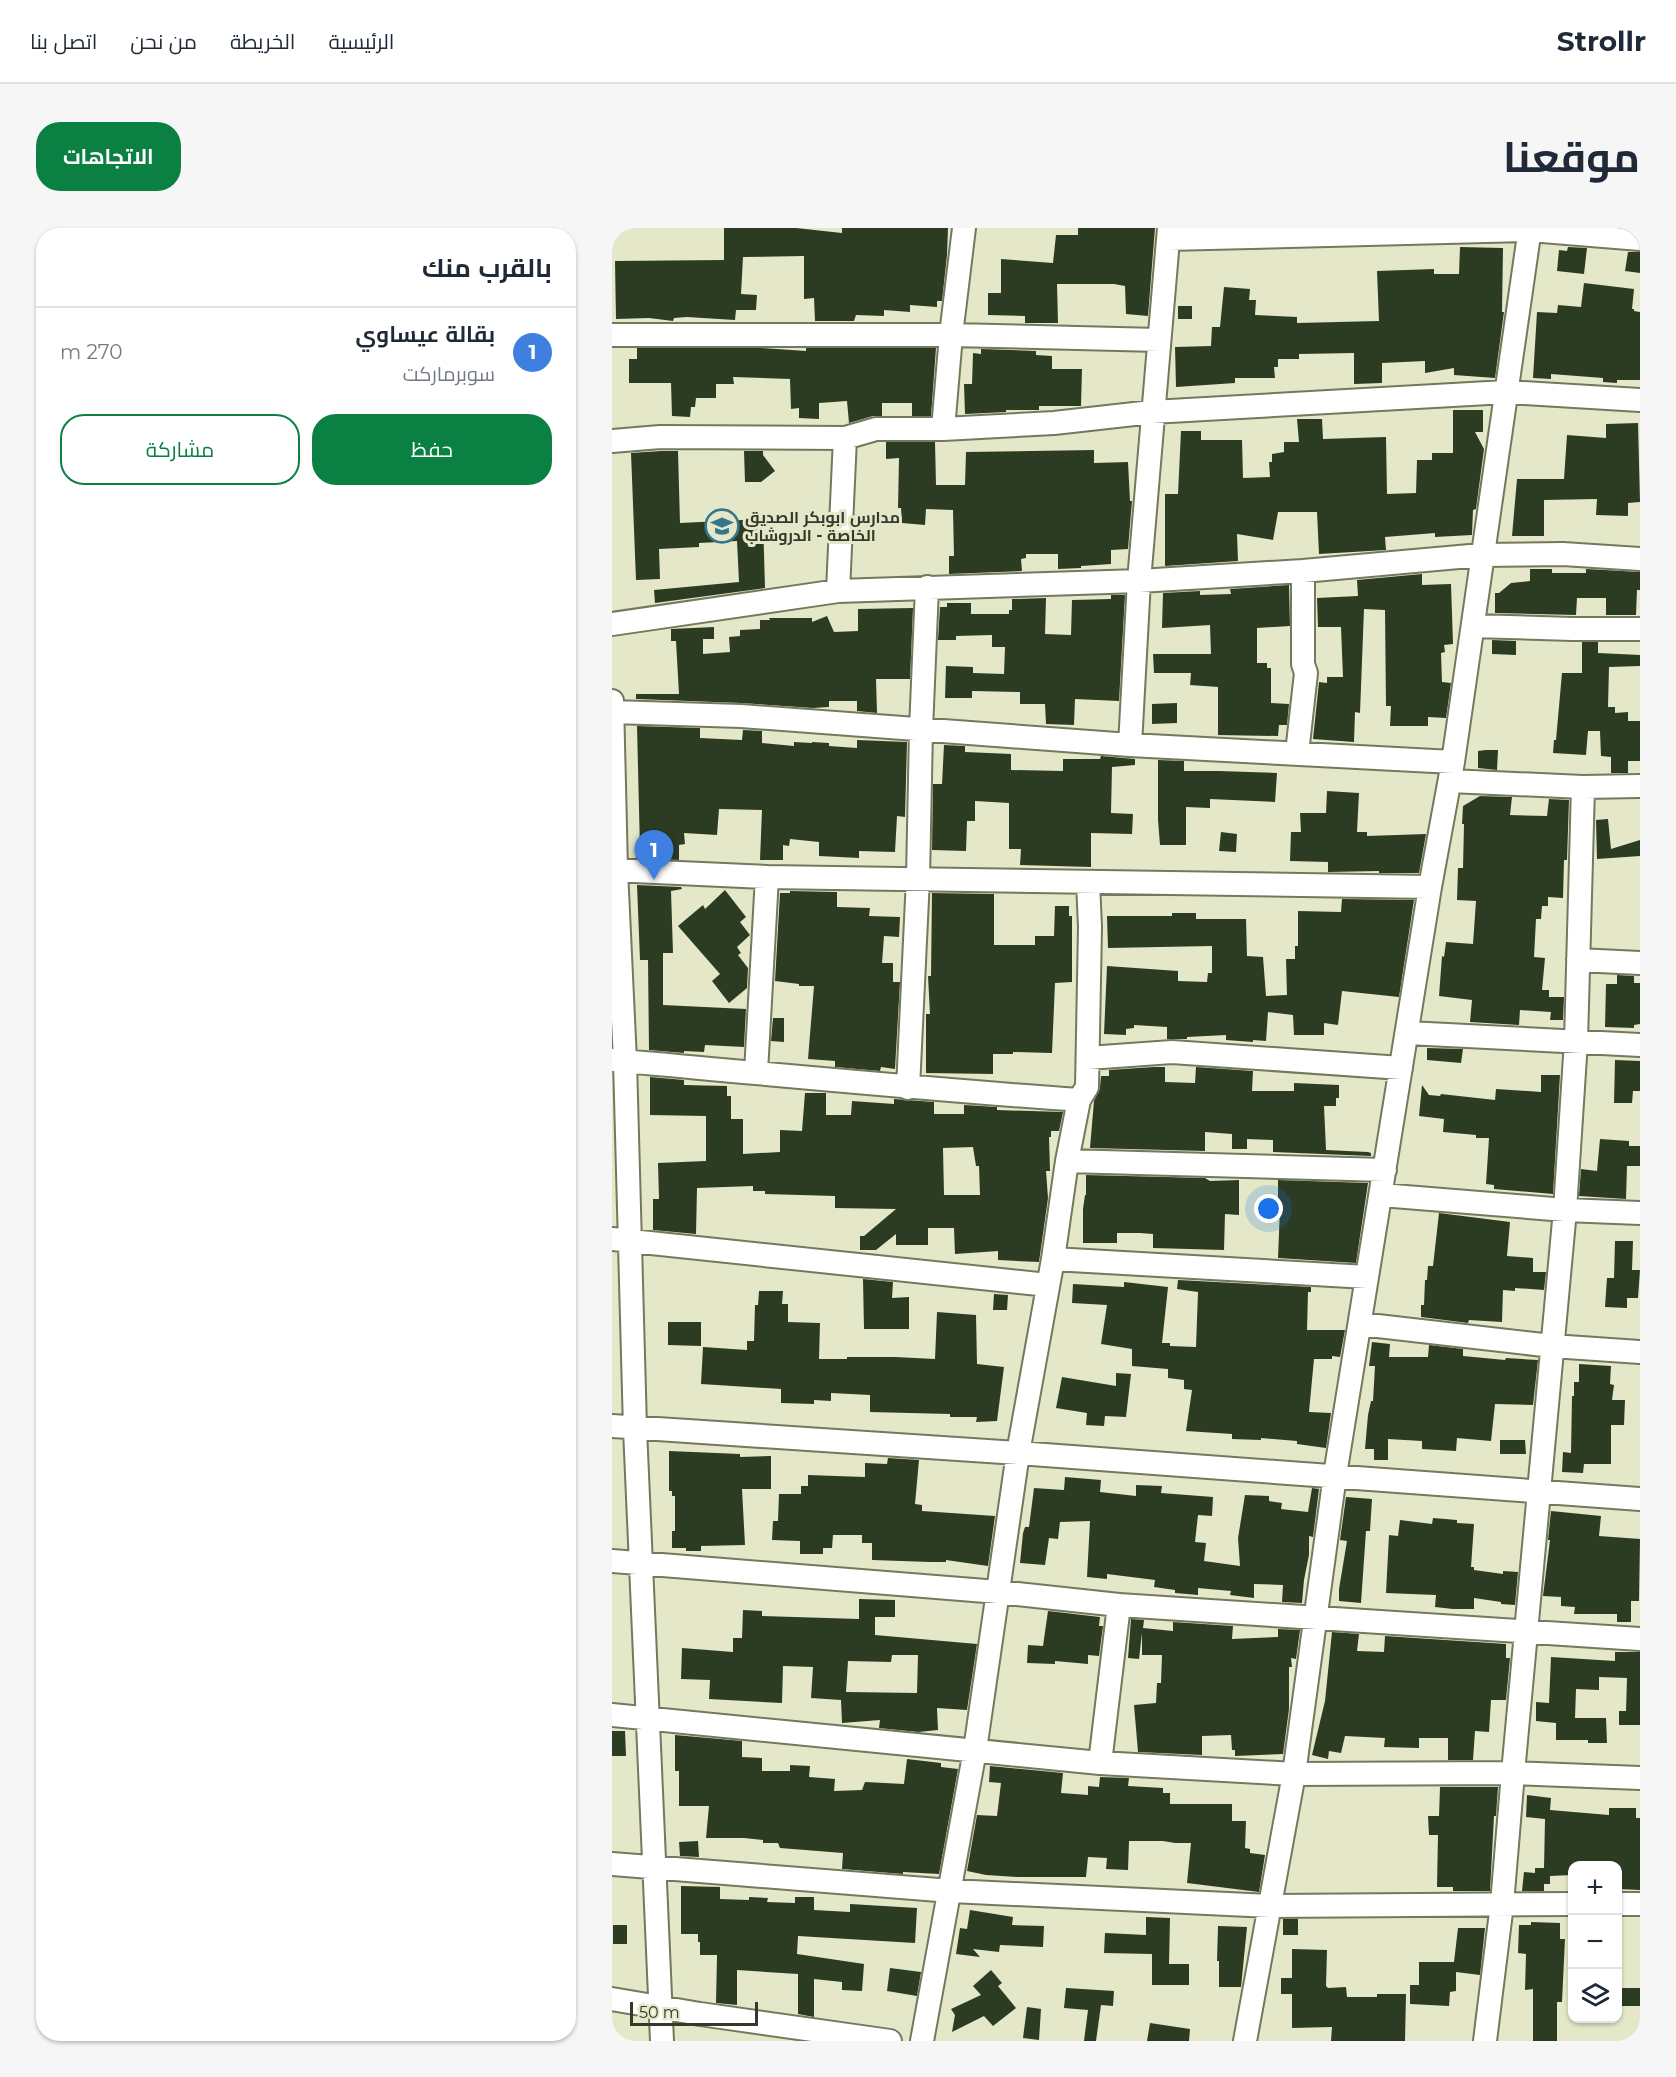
<!DOCTYPE html>
<html lang="ar">
<head>
<meta charset="utf-8">
<style>
	:root { --surface:#fff; --page:#f6f6f7; --text:#1f2937; --muted:#747a83; --line:#e0e1e3; --accent:#0b8043 }
	body { margin:0; font-family:Montserrat,Cairo,sans-serif; background:var(--page); color:var(--text); direction:rtl }
	.controls { position:absolute; right:18px; bottom:18px; display:grid; overflow:hidden; border-radius:12px; box-shadow:0 2px 4px #0004 }
	.controls button { width:54px; height:54px; display:grid; place-items:center; padding:0; border:0; border-bottom:2px solid var(--line); background:var(--surface); color:var(--text); font:30px sans-serif }
	.scale { position:absolute; left:18px; bottom:15px; width:128px; box-sizing:border-box; padding-left:6px; border:3px solid #36382b; border-top:0; font-size:16px; line-height:21px; white-space:nowrap; color:#36382b; -webkit-text-stroke:4px #e4e8c8; paint-order:stroke }
	.you { position:absolute; left:657px; top:981px; width:21px; height:21px; margin:-15px; border:4px solid #fff; border-radius:50%; background:#1a73e8; box-shadow:0 0 0 9px #1a73e833 }
	.badge { display:grid; place-items:center; width:39px; height:39px; border-radius:50%; background:var(--accent); color:#fff; font-size:20px; font-weight:700 }
	.pin { position:absolute; translate:-50% -50px; filter:drop-shadow(0 2px 3px #0008) }
	.pin::after { content:''; position:absolute; top:32px; width:21px; height:18px; background:inherit; clip-path:polygon(0 0,100% 0,50% 100%) }
	.list { margin:0; padding:0; list-style:none }
	h2 { display:flex; justify-content:space-between; align-items:center; height:78px; margin:0; padding:0 24px; font-size:26px }
	h2 small { font-size:20px; font-weight:400; color:var(--muted) }
	.list li { display:grid; grid-template-columns:39px 1fr auto; gap:18px; align-items:center; box-sizing:border-box; height:90px; padding:0 24px; border-top:2px solid var(--line) }
	.list b { display:block; font-size:22px; white-space:nowrap }
	.list p { margin:0; font-size:20px; white-space:nowrap; color:var(--muted) }
	.list em { font-size:20px; font-style:normal; color:var(--muted) }
	.actions { display:flex; gap:12px; padding:18px 24px }
	.actions a { flex:1; padding:14px 0; border:2px solid var(--accent); border-radius:24px; text-align:center; font-size:21px; color:var(--accent) }
	.actions .main { background:var(--accent); color:#fff }
	.icon { flex:none; width:33px; height:33px; fill:none; stroke:currentColor; stroke-width:2; stroke-linecap:round; stroke-linejoin:round }
	.map { position:relative; flex:none; width:1028px; height:1813px; overflow:hidden; direction:ltr; border-radius:24px }
	header { display:flex; align-items:center; gap:36px; box-sizing:border-box; height:84px; padding:0 30px; background:var(--surface); border-bottom:2px solid var(--line) }
	header strong { font-size:28px }
	nav { display:flex; gap:33px; margin-inline-start:auto; font-size:21px }
	.intro { display:flex; align-items:center; justify-content:space-between; box-sizing:border-box; height:144px; padding:0 36px }
	h1 { margin:0; font-size:42px }
	.button { padding:15px 27px; border-radius:24px; background:var(--accent); color:#fff; font-size:21px; font-weight:700 }
	main { display:flex; gap:36px; padding:0 36px }
	aside { flex:1; background:var(--surface); border-radius:24px; box-shadow:0 2px 4px #0004 }
	.map>svg:first-child { display:block }
	.building { fill:#2c3c23; fill-rule:evenodd }
	.lines { fill:none; stroke-linecap:round; stroke-linejoin:round }
	.minor-casing { stroke:#74785c; stroke-width:26 }
	.minor { stroke:#fff; stroke-width:22 }
	.labels { text-anchor:middle; dominant-baseline:central; stroke-width:6; stroke-linejoin:round; paint-order:stroke }
	.poi-label { font-size:16px; font-weight:bold; fill:#36382b; stroke:#e4e8c8; text-anchor:start }
</style>
</head>
<body>
<header>
<strong>Strollr</strong>
<nav><a>الرئيسية</a><a>الخريطة</a><a>من نحن</a><a>اتصل بنا</a></nav>
</header>
<div class="intro"><h1>موقعنا</h1><a class="button">الاتجاهات</a></div>
<main>
<div class="map">
<svg width="1028" height="1813" viewBox="0 0 1028 1813">
	<rect width="100%" height="100%" fill="#e4e8c8"/>
	<path class="building" d="M112,0H184L230,5V0H336L335,27L330,73H325V79L298,77V84L272,82V88L244,87L242,93H203L202,70L192,71V28L131,29L129,66L145,67L144,82H124L123,92L75,89L62,90L61,93L37,90L4,91L3,33L112,32Z
		M466,0H543L536,88L514,86L513,58L502,56H445L446,95H413V88L376,87V65H389V31L441,35L444,7H466Z
		M848,19L891,20L890,84H892L883,150L842,147V140L813,145V133L770,135V155L742,156V125L687,126V131H666V139H662L663,150H623V155L564,159L563,119L599,118L600,99H608L612,59L638,61L637,72H644L643,87L685,89V95L767,93L765,43L822,41V46H847Z
		M956,19L975,20L972,46L945,43L947,22L955,23Z
		M1016,24H1028V45L1013,43Z
		M972,55L1022,61L1020,81H1022V83L1028,84V152H1005V155L991,154V150L939,146V151L921,150L925,84L945,85L946,77L969,79Z
		M566,78H580V91H566Z
		M25,120H150L194,123V120H324L319,188H300V175H270V188H261L237,195L235,173L207,175V191L187,190V180L179,181L178,151L121,149L122,156H104V170H84L83,179H79L78,189L60,188L59,155H17V131H25Z
		M369,121L424,123V127L440,128V141H470L469,178H427V182H394V184L353,186L352,156H360L361,125L369,126Z
		M841,182H871V204H863L872,221L864,281L861,282L860,307L823,309V305L773,309L774,322L707,326L705,284H666L661,312L625,306L626,333L553,338V266H566L569,203H589V212H630L631,250L658,249L657,234H660V226L672,224V214H687L685,191H710L711,211L774,209L775,266L804,265L805,232H820V225H841Z
		M1026,195L1028,274L1016,275V288L984,287L985,271L932,272V308H900L905,251H952L955,207L994,210V196Z
		M274,214H323L324,257H353L354,224L482,222V235L516,234L518,273H520L516,321L499,322V336L469,338V340L446,341V326H414V330L409,331L410,343L337,346V328H342L341,282L314,281L313,297L290,295L289,280H286L287,230L274,231Z
		M49,223H66L68,295L151,291L153,360L43,375L42,362L127,354L125,313L87,315V319L47,321L48,351L24,352L19,225Z
		M132,223H151V227L163,243L149,254H133Z
		M918,341H940V345H974V341L1028,344V362H1025L1024,387H994V370H965L964,387L883,385V365H887L899,355L918,353Z
		M810,346V357L839,356L841,416L832,417L833,424L829,425L830,454L839,455L834,490L816,489V498H778L779,478H774L773,382L752,381L748,485L743,484L742,514L701,511L707,454L715,455V449H731L729,399H706L705,370L746,368L745,352Z
		M677,357L678,398L645,400V435H655V440H659V475L677,476L675,497H667L666,508L606,507V459L578,457L579,445H542L541,426H599L598,397L550,400L551,365L588,363V367L619,366L618,361Z
		M499,367H513L507,473L463,471L462,497L434,496L433,476H408V464L360,463V470H333L334,438L361,439V445L392,446L393,419H380V407L344,408V412H326L328,379H335V375H359V386H397V382H400V371L434,370L433,406L459,407L460,372L499,371Z
		M301,380L298,451H264L265,485L245,483V473H217V479L201,480L129,475L24,471V466H67L64,413H59V401L102,399V411H91V426L118,424L117,409L128,408V402L148,401V392H158L157,390H200V394L215,388L222,404L246,403V381Z
		M880,412L904,413V427L880,426Z
		M970,414H986V425L1028,427V438L997,439L996,479H1003V485L1016,484V493H1028V533H1016V545H999V529L989,528L988,503H976L974,527L941,525L942,512H944L950,445H970Z
		M565,475V495L540,496V476Z
		M25,498L88,500V510L130,512L131,502L150,503V515L182,518V514L200,515V514L217,515V518L245,520V512L295,514L293,589L285,588L283,624L247,623V630L207,628V614L178,611L177,618L171,617V632H148L150,582L107,581L105,607L72,605L73,616L67,617V632L24,630V622H28Z
		M332,517L353,518V524L399,526V542L451,543V531H488L489,528L523,531V537L500,539L499,585L521,586L520,606L479,605V639L408,637L409,621H397V575L363,573V593H355L354,623L320,622L321,556H330Z
		M874,522H886L885,542L866,540V523Z
		M546,532L572,533V543H607L665,545L663,574L598,571V580L574,579V617H548L546,592Z
		M715,563L747,565L745,604H755V608L814,606L807,645H767V643L716,644V634L678,633L679,604H689L688,585H714Z
		M868,568L900,569L898,587L935,588L937,571L957,572L955,632H952L951,670L936,669V678H930L929,691H924L922,729L933,730L930,762H937V769H952L951,792H938L939,784L908,782L907,797L858,794L860,772L827,768L830,728L832,729L834,714L861,716L864,673L845,672L846,640H851L852,596H850L851,578Z
		M996,591L999,621L1028,612V628L985,631L984,592Z
		M609,604L625,606L624,624L607,623Z
		M25,657L69,659L70,661L59,663L61,725H51V777L134,781L132,819L93,817L92,824L72,823V825L37,822L36,732H28Z
		M113,662L134,689L128,694L138,707L125,719L129,725L126,727L136,740L135,760L117,775L100,753L108,746L66,698L91,677L93,681Z
		M178,663L225,664V679L258,680L257,688L288,689L287,709L272,708L270,735H281V754H288L283,841L269,839L268,843L223,839V833L196,831L202,758H187V756L163,753L168,665H178Z
		M320,665L382,666V717H423V708H442L443,678H457V688H460V754L443,755L440,825L401,824V826H381V846L314,845V786H318L316,748H319Z
		M730,671L802,672L787,769L730,763L726,797L712,795V807H682L681,787L656,784L654,813L641,812V814L614,812V807L575,809V811H555V799L522,797V800L514,801V807L492,806L495,738L566,743V753L595,754L596,745H600V718L496,720L495,688H560V685H584V691H634L635,728L651,729L654,768L675,767L674,731H683V718H686V683L729,684Z
		M1005,747L1022,748V755H1028V796L1022,797V800L993,799L994,756H1005Z
		M161,790H172V814L159,813Z
		M815,820L851,821L849,835L815,832Z
		M1003,832L1028,833V863H1021L1020,875H1002Z
		M542,839H553V854L583,855L584,839L641,843L640,863H682V855L727,857V870H724V878H712L714,922L756,924L759,925V928L661,924V912L635,911V921H620V906L593,904V923L478,920L482,873L488,860L489,848H497V842Z
		M929,847H948L941,966L882,961V957L874,956L877,910H864V907L831,904L832,891L807,888L810,857L817,867L828,868L829,866L883,872L884,861L929,864Z
		M38,849L72,852V857L115,858V868H119V891H131V926L168,924V902L190,903L193,865H214V887H239L240,873L282,876V871L322,874V886H352V877L385,879V882L451,884L447,903H439V909H437L438,943H434L436,970L427,1034L386,1032V1023L343,1026L342,1000H316V1017H284V1006L264,1022H248V1008H252L284,981L223,980V968L153,966V963H141V958L85,960L84,1006L41,1002V971H47L46,935L94,933V888L38,887ZM361,919L364,938H367L368,967H332L331,920Z
		M988,911L1017,913V918H1028V938H1015L1014,971L967,968L969,941L985,943Z
		M474,947L593,950L598,953L627,952V987L613,986L612,1022L541,1020V1006L528,1005H505V1015H471V981L473,967H474Z
		M666,952L756,955L744,1035L666,1030L668,980H666Z
		M827,985L898,994L895,1028L921,1030V1044H934L932,1062L903,1060V1063L891,1062L890,1094L857,1092L856,1095L809,1089V1077H812L813,1052H815L816,1038H821Z
		M1003,1013H1021L1020,1042H1028L1026,1070H1015V1080L993,1079L995,1050H1002Z
		M251,1051L281,1054L280,1070L297,1069V1101H252Z
		M566,1052L699,1059V1064H696L695,1102H733L728,1129L720,1128V1131H702L697,1184L719,1185L714,1220L685,1216V1213L649,1210V1212L620,1211V1206L574,1203L580,1162L572,1161V1152L556,1150V1141L520,1138V1121L489,1116L495,1077L460,1075L461,1056L512,1059V1054L556,1059L550,1115H558V1118L584,1119L586,1064L565,1061Z
		M147,1063H171L170,1076H176V1094L208,1095L207,1131H235V1129H283L323,1131L325,1084L364,1087L365,1136L392,1139L385,1193L364,1194L365,1189H338V1186L258,1184V1167L219,1165V1173L202,1172V1176L169,1175V1161L89,1156L91,1119L135,1122V1113H142L143,1077H146Z
		M382,1066L396,1067L395,1082H381Z
		M56,1094H89V1118L56,1117Z
		M760,1114L778,1116L777,1129H816L817,1117L851,1121V1128L893,1132L894,1130L926,1132L921,1177L883,1176L879,1213L845,1210L844,1223L810,1221V1213L776,1211V1232H762V1221H753L756,1187L759,1173H761L763,1138H757Z
		M967,1136L999,1138L998,1156L1002,1157L1000,1172H1013L1012,1197H999V1236H972L971,1245L950,1244L951,1224L959,1225L960,1168H962V1154H967Z
		M504,1145L519,1146L514,1189L493,1188L492,1198L474,1197L475,1185L444,1180L450,1149L504,1158Z
		M888,1212H913L914,1226H888Z
		M57,1223L128,1226V1229L159,1228V1261H130L133,1317L89,1318V1323H74V1320H60V1303H63V1268H60V1263H57Z
		M276,1230L307,1232L303,1276L310,1277V1283L383,1288L376,1338L334,1332V1334H318L260,1332V1315H250V1307H221L220,1320H211V1326H188V1313L160,1312L161,1293H166L167,1266H189V1258H196V1247L253,1249V1235L275,1236Z
		M453,1249L489,1252L488,1264L524,1268V1257L550,1258L549,1265L601,1269L600,1288L586,1287L583,1314L594,1315L592,1333L628,1338L626,1310L633,1267L657,1268V1273L670,1275L669,1281L696,1284L700,1260L707,1261L701,1309L697,1308V1327L692,1352L690,1375L670,1374L671,1357L642,1356V1370L618,1367L619,1363L586,1360V1367L563,1365V1362L542,1359L543,1352L495,1346V1351L475,1349L478,1293L448,1294L446,1311L437,1310L433,1337L408,1335L411,1305L413,1299H417L422,1260L452,1262Z
		M734,1269L760,1271L758,1303H754L749,1375L727,1373V1361L735,1313L728,1312Z
		M939,1283L989,1288L987,1308L1028,1311L1027,1373H1019V1394H1005V1386H962L963,1379L949,1378V1369L931,1368L938,1312H936Z
		M821,1290L845,1292V1295L862,1296L859,1339H862V1342L891,1346V1343L906,1344L903,1377L889,1376V1374L862,1370V1381H841L823,1379L824,1367L774,1365L777,1307L786,1308L788,1292L820,1296Z
		M247,1371L283,1372V1389H263V1407L365,1416L355,1482L325,1480L326,1502L306,1504L267,1500L268,1492L230,1495L229,1472L199,1470L201,1439L171,1438L170,1475L97,1471L98,1452L69,1451L70,1420L121,1424V1410H130L131,1382L150,1383V1388L247,1391ZM280,1427H306L305,1465L234,1464L236,1433L279,1434Z
		M436,1383L488,1389L487,1398H491L487,1428L476,1427V1436L443,1433V1436L415,1435L416,1417L431,1418Z
		M519,1391L532,1392L531,1400L561,1403V1394L621,1398L620,1411L666,1409V1401L688,1402L684,1431L679,1430L680,1439H677V1481L671,1526L623,1528V1522H620L619,1507L590,1508V1527L526,1524L522,1477L544,1475L545,1455H549L550,1427H530V1405L527,1431L516,1430Z
		M720,1404L747,1406L745,1423L772,1424L773,1408L894,1416V1430H898L894,1472H879L877,1504L863,1503L861,1532H836V1510H807V1520L772,1519L773,1510L733,1508L729,1525L717,1523L716,1531L700,1527L713,1473Z
		M1003,1424H1028V1497H1007V1483H1014L1015,1450L987,1449V1462L964,1461L963,1490H994L995,1515H976V1512H944V1495L924,1493V1474L937,1475L939,1429L1003,1433Z
		M0,1503H13L14,1528H0Z
		M63,1507L130,1513V1529L150,1530V1543H178V1537L198,1538L197,1549L223,1551L222,1563L250,1562L253,1554L292,1556L295,1531L329,1535V1539L346,1541L327,1646L291,1644V1646L230,1641L231,1625L168,1620L166,1615H151V1612L132,1610H94L97,1578H67V1543H63Z
		M378,1538L451,1545L449,1565L476,1567V1558L487,1559L488,1549L517,1550L516,1558L551,1560V1565H558V1576H620V1593H634L633,1620L638,1621V1625L653,1627L647,1664L575,1655L579,1615H563L551,1613H517L516,1642L494,1641L495,1630L476,1629L474,1649H405L374,1647L355,1643L365,1587L385,1588L389,1555L377,1554Z
		M828,1559H886L884,1588H882L878,1663H841V1659H825L826,1607H817L816,1588H827Z
		M915,1567L939,1570L938,1582L997,1587V1580H1024V1590H1028V1662L1005,1661V1638H960V1647L938,1648V1656H932V1663H910L912,1644L923,1645V1640H932L933,1591L914,1589Z
		M86,1613L87,1629L68,1628L67,1614Z
		M69,1658L108,1659V1671L137,1672V1669L156,1670L155,1674L183,1675V1669H202V1682L238,1684V1676L305,1680L303,1715L186,1708L185,1726L252,1736L250,1763L230,1762V1754L202,1751V1789L186,1786V1746L125,1742V1777L104,1775L105,1727H88V1714H86V1706H69Z
		M358,1682L401,1689L400,1697L432,1698L431,1719L388,1717L387,1724L361,1721L368,1729L344,1726L348,1700L355,1701Z
		M534,1689L558,1690L557,1736H577V1757H540V1726L492,1725L493,1705L534,1707Z
		M671,1691H686V1707H671Z
		M919,1694L948,1695V1711H953L950,1774H945V1813H921V1761L913,1762L914,1726L906,1725L907,1697H919Z
		M1,1697H15V1716H1Z
		M606,1698L635,1699L629,1759H607V1733H605Z
		M846,1700H873L868,1747L844,1744V1763L838,1764L837,1778L798,1776V1757H807V1734H842Z
		M680,1721L715,1722L714,1758L716,1760L734,1759L735,1769H765V1766H794L793,1813H719L720,1799L680,1800V1766H669V1750H680Z
		M278,1740L309,1744L305,1768L275,1763Z
		M379,1742L390,1755L386,1758L404,1780L381,1798L372,1788L340,1804L343,1787L339,1781L369,1767L361,1758Z
		M454,1760L502,1763L501,1778L489,1777L484,1813H472L476,1782L452,1780Z
		M1005,1760H1028V1778H1005Z
		M415,1779L429,1781L427,1812L411,1810Z
		M538,1795L578,1801L577,1813H535Z"/>
	<g class="lines">
		<g class="minor-casing">
			<path id="minor" d="M556,11L918,2L1028,11
				M0,107H339L547,112
				M331,201L339,107L352,0
				M0,213L48,209L233,210L264,201H331L442,195L540,184L894,164L1028,172
				M226,363L233,210
				M0,396L226,363L527,353L691,343L869,327L951,326L1028,331
				M861,398L960,401H1028
				M0,473L4,642L13,833L23,1201L50,1813
				M0,484L129,488L518,517L841,534
				M518,517L527,353L557,0
				M685,525L694,445L691,436V343
				M838,553L971,559L1028,558
				M0,642L155,649L818,659
				M966,732L1028,735
				M796,805L1028,817
				M476,830L560,824L789,840
				M0,832C156,846 311,861 467,872
				M144,844L155,649
				M296,860L306,650L309,502L315,359
				M455,933L773,942
				M769,967L953,982L1028,985
				M0,1011L436,1057
				M441,1031L755,1049
				M748,1096L940,1118L1028,1124
				M0,1198L406,1225L1028,1271
				M0,1333L386,1364L507,1377L1028,1411
				M0,1487L488,1535L682,1546L901,1545L1028,1550
				M488,1535L507,1377
				M0,1636L339,1663L658,1678L960,1676
				M1005,1676H1028
				M0,1771L88,1786L278,1813
				M310,1813L363,1522L406,1225L441,1031L455,933L467,872L475,859L478,699L476,654
				M633,1813L682,1546L723,1247L818,659L841,534L918,0
				M873,1813L890,1676L901,1545L953,982L964,813L971,559"/>
		</g>
		<use href="#minor" class="minor"/>
	</g>
	<defs>
		<g id="school-ring" transform="scale(1.725)"><circle r="9.5" fill="#e4e8c8" stroke="#36768a" stroke-width="1.5"/><path d="M0-5L7-2L0 1L-7-2ZM-4 1L0 2.5L4 1V4Q0 6-4 4Z" fill="#36768a"/></g>
	</defs>
	<g fill-rule="evenodd">
		<use href="#school-ring" x="110" y="298"/>
	</g>
	<g class="labels">
		<g class="poi-label">
			<text x="133" y="289">مدارس ابوبكر الصديق<tspan x="133" dy="18">الخاصة - الدروشاب</tspan></text>
		</g>
	</g>
</svg>
<div class="controls">
<button>+</button>
<button>−</button>
<button><svg class="icon" aria-label="layers" viewBox="0 0 24 24"><path d="M12 4l9 5-9 5-9-5zM3 14l9 5 9-5"/></svg></button>
</div>
<div class="scale">50 m</div>
<div class="you"></div>
<div class="pin badge" style="left:42px;top:652px;background:#3f7fe0">1</div>
</div>
<aside>
<h2>بالقرب منك<small></small></h2>
<ul class="list">
<li><span class="badge" style="background:#3f7fe0">1</span><div><b>بقالة عيساوي</b><p>سوبرماركت</p></div><em>270 m</em></li>
</ul>
<div class="actions"><a class="main">حفظ</a><a>مشاركة</a></div>
</aside>
</main>
</body>
</html>
